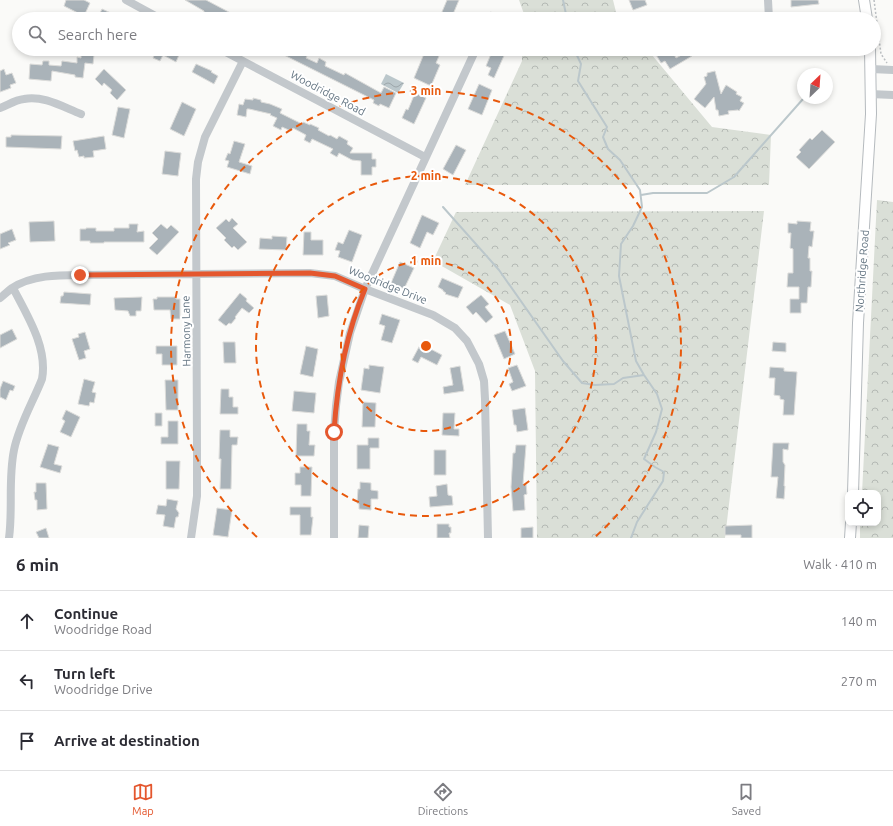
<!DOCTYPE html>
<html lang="en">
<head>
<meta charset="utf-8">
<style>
	:root { --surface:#fff; --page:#f7f7f7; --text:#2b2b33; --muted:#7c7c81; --line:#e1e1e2; --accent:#e4572e }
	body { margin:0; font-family:Ubuntu,sans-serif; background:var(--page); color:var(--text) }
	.controls { position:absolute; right:12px; bottom:12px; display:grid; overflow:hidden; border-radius:8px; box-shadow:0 2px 6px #0003 }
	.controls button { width:36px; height:36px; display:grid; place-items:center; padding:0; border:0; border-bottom:1px solid var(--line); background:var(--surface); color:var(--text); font:20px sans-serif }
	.compass { position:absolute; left:797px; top:68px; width:36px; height:36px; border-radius:50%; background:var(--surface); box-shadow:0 2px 6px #0003; rotate:25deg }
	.stop { position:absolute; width:12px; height:12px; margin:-9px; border:3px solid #e4572e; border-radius:50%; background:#fff }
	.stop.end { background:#e4572e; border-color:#fff; box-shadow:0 1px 4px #0008 }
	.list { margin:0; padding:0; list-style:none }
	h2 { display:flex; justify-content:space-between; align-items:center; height:52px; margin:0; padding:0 16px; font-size:17px }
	h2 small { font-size:13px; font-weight:400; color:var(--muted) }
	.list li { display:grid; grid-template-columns:26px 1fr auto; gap:12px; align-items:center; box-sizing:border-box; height:60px; padding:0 16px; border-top:1px solid var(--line) }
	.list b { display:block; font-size:15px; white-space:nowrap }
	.list p { margin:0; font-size:13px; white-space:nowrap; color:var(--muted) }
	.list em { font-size:13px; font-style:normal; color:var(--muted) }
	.icon { flex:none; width:22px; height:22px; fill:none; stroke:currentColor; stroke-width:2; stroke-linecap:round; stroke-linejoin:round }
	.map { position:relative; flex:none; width:893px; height:538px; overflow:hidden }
	.search { position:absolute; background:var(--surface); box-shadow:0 2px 6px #0003; left:12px; right:12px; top:12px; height:44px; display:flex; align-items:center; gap:10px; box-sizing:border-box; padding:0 14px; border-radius:22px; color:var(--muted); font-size:15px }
	.sheet { height:232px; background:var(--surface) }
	nav { display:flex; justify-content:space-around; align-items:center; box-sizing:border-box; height:56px; border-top:1px solid var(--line); background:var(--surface); font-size:11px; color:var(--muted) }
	nav a { display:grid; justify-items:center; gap:2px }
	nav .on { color:var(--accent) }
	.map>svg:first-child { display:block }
	.forest { fill:url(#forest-crowns) }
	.water { fill:url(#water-waves) }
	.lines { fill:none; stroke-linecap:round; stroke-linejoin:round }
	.stream { stroke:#bbc7cb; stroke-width:2 }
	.building { fill:#aab3b9; stroke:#dcdcda }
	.major-casing { stroke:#b5babe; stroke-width:12 }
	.path { stroke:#bbbfc2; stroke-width:1.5; stroke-dasharray:2 2; stroke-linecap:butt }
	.minor { stroke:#c3c8cc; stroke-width:8 }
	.major { stroke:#fff; stroke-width:10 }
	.route { stroke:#e4572e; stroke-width:5 }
	.ring { fill:none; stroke:#e8590c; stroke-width:2; stroke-dasharray:7 5 }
	.labels { text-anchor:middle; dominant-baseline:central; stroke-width:4; stroke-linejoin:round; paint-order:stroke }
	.street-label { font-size:11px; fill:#657683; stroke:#fff }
	.centre { fill:#e8590c; stroke:#fff; stroke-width:2 }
	.ring-label { font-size:12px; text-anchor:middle; font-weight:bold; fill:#e8590c; stroke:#fff; stroke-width:4; stroke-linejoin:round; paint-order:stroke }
</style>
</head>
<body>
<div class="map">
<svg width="893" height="538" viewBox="0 0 893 538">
	<defs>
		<pattern id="forest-crowns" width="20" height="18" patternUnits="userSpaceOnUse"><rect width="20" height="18" fill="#dadfd7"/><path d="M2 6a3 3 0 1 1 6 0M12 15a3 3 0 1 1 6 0" fill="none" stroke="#b4b9b4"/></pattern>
		<pattern id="water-waves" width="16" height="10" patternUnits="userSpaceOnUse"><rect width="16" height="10" fill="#bbc7cb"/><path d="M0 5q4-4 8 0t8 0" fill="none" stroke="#9ca6aa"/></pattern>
	</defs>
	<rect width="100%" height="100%" fill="#fafaf8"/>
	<path class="forest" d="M519,0H613L616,12L622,19H524V14Z
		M522,49H647L712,127L771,135L769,185H465L522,61Z
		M877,200L893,202V538H860V523H878V493H862Z
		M764,211L725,538H537L535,371L510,305L433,261L456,212Z"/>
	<path class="water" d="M386,74L404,83L398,93L381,84Z"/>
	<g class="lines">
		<path class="stream" d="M563,0L567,19
			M574,49L581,64L578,81L607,127L603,137L608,149L620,160L640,190L642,207L633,226L621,244L619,276L636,361L644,375L657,394L662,409L656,432L644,459L655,467L664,472L663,481L637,522L631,538
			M641,195L653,193H707L734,177L803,99
			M443,207L499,270L563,361L582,383L595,385L614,384L623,378L644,375"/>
	</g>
	<path class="building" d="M66,0H84L90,3L84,16L64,6Z
		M185,0H206L242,19H218L204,13V11Z
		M447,0H459L451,19H439Z
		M629,0H645L647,5L633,10Z
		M791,0H818L819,4L791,7Z
		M102,9L124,19H97Z
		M152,49H174L173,52L179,55L176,62L163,55L160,61L153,58L156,51Z
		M282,49H299L308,54L306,58L317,63L319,58L326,62L325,66L344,75L345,73L381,93L384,87L396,93L389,108L380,104L379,106L373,103L374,100L280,53Z
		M426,49H442L436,63L440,65L431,86L414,78Z
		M493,49H507L494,78L488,75L491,68L486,66Z
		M656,49H671L676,58L689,51L692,56L670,69L665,61L661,63L655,53L657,52Z
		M81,53L94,55L93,64L85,63L83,78L75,77V75L52,71L51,81L29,79L30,64L42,65L43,61H49V65L61,66L62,61L77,63V57L81,58Z
		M196,64L212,71L211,72L218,76L214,84L192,72Z
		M4,69L6,75L12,73L16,83L10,85L11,88L0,92V71Z
		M104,69L126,90L117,100L110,93L112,90L104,83L102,86L95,79Z
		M715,71L721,94L726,85L737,92L736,94L742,97L740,101L744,103L739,111L738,110L728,111L729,114L719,116L718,110H716L714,97L705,108L694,99L706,84L704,77L707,76V73Z
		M479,84L492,90L482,115L468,109Z
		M415,93L426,98L414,124L402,118L406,109L408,110Z
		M253,98L261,100V102L270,104L282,109L280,113L302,124L303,122L310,125V124L319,128L318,130L329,136L330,135L337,139L339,136L348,141L347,144L353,148L350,153H372V159H376V167H372V175H361V161L352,160L339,153L337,157L330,153L333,149L312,139L310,143L304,140L306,135L293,128L291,131L282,127L281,130L273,126L277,118L270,115L271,114L249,109H247L246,117L237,115L239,104L243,105L245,99L253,100Z
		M182,102L196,109L184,136L170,129Z
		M118,107L130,109L124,138L112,135Z
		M822,130L835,142L809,169L796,157L801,152L799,150L810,138L812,140Z
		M11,135L62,136L61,149L6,147V137H11Z
		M104,136L106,149L93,151L94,157L84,158V156L79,157L77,150L75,151L73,141Z
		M234,141L245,144L239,162L252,166L250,174L227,167L229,161L225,160L228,153L230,154Z
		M456,145L466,150L453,175L443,169Z
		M165,151L181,153L178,176L162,174Z
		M422,215L439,223L433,235L427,232L420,248L410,243Z
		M232,218L238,224L233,228L247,242L238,250L234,246L232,248L224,240L226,238L216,228L226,219L229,222Z
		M54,221L55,241L30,242L29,222Z
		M797,221L811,222L810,231H814L812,247L809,246L808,258H810V271H812L811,287H808L807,303H801V313H790V299H799V287H787L788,273H793V249L790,248L791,233H788V223L797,224Z
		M129,224H138L137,232L144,231V242H104V243H90V241H80V229H86V228H96V231H114V228H129Z
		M161,224L167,229L171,225L179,232L157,255L149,248L158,239L152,233Z
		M12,229L16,240L8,243L10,245L0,249V234Z
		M349,230L362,235L352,262L338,257L340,251L335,250L338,242L343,244Z
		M304,232H311V240H323V255H303Z
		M272,236L287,237L286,250L259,249L260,238L272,239Z
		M400,262L414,268L404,289L391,283Z
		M442,278L463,287L458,298L445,294L446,293L443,291V290L438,287Z
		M64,292L91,294L90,305L60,303L61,296H63Z
		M240,293L247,299L246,301L254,308L249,313L242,308L235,317L236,318L231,324L229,323L226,326L218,320Z
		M327,295L329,316L318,318L316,296Z
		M481,295L489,304L485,307L493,317L486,323L476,312L473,315L466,307Z
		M142,297L141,311H136V316H130L128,311L115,310L114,298Z
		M157,297H176V299H180V319H171L170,310H154L153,299H157Z
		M382,314L400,320L392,343L381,340L385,326L379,324Z
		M12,329L17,339L0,348V335Z
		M505,331L515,354L504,359L494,335Z
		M85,332L90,349L84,351L86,358L79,360L72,339L79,337L78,334Z
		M223,342H235L236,363H224Z
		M773,342L786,343V352L772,351Z
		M420,345L422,347L423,345L442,355L437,365L421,357L418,363L412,360Z
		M156,346H177V365H162V354H156Z
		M306,346L318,349L313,377L300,374Z
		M369,365L384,367L380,393L361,390L364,368L369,369Z
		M517,365L526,386L512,391L509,384L513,382L508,368Z
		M460,366L464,391L444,394L443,387L453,385L450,368Z
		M770,367L784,368V371L797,372L794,415H783L784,400L780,399V396L774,395L775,378H769Z
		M84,379L95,382L92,392L96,393L94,403L90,402L89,406L78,404Z
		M165,380H178V410H166Z
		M3,381L15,386L13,391L10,390L6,400L0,397V389Z
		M221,389H229V397H233V407H238V414H220Z
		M294,391L316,393L314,413L292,411Z
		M363,402L376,403L375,427H362Z
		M525,408L528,430L517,432L516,425H514L512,410Z
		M66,410L80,417L71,437L60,432L65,421L62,419Z
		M155,413H162V426H155Z
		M443,413H455L454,429H459V436L442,435Z
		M168,421H178V444H161V437H168Z
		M297,424H307V431H310L309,445H315L314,456H296Z
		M220,430H230V437H238L237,445H232L231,489H220L221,459H219Z
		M368,438H379V448H370V469H357V445H368Z
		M773,443H789L788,450L783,449V462L785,465L784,486H785L784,499L776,498L778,477H771Z
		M48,444L59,447L54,464L62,466L60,473L40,467Z
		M516,445H526L523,484H526L527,494L524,495L525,510L513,511L511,487L513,453H515Z
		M434,450H446V475H434Z
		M166,461H180L179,489H166Z
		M300,467H312L311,496H301V485H295V473H300Z
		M360,482L371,483V490L378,491V499H371V510L359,509V504L357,503L358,489H360Z
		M36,483H46L47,509L37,510V500H35L34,492H36Z
		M447,484L448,495L452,496L453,505L430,507L429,497L437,496L436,486Z
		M167,499L178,501L176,509L179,513L178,517H176L174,528L163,526L165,515L156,514L158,505L166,506Z
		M290,507H311V517H313L311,535H300V515H290Z
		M217,508L232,510L228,537L213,535Z
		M437,524H449V527H451V533H449L450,538H437Z
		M359,525L369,526L368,538H358Z
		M752,525V538H741V535H725V526Z
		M533,527V538H521V528Z
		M46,528L49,538H39L36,532Z"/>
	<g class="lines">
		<g class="major-casing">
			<path id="major" d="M864,0L867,19
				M853,493L858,323L871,114L870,49
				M850,538L851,523"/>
		</g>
		<path class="path" d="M874,0L881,54L887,63"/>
		<path class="minor" d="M126,0L161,19
			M768,0L769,19
			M489,19L491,16
			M220,49L425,157
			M871,69L893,70
			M870,94L893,95
			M0,108C8,105 15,100 24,99C43,95 63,107 81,114
			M0,298C4,295 8,291 12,288C32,275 58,275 80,275L310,273L335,276L365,289L433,315L455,328L467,341L479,364L484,381L485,399L488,538
			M9,538C13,509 8,479 14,450C19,425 33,402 42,379C48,348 27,315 13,288
			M191,538L197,496V454L196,179L198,162L205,137L243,61
			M334,538V432L336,406L339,382L350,333L365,289L476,49"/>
		<use href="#major" class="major"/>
	</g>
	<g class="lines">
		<path class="route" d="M80,275L310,273L335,276L365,289C346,334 337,384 334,432"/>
	</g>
	<g class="ring">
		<circle cx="426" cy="346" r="85"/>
		<circle cx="426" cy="346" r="170"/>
		<path d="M257 537A255 255 0 1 1 595 537"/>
	</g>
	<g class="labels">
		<g class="street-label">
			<text transform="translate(328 93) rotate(28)">Woodridge Road</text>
			<text transform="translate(862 271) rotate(-86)">Northridge Road</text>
			<text transform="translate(388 285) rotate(22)">Woodridge Drive</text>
			<text transform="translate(186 331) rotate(-91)">Harmony Lane</text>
		</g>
	</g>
	<circle cx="426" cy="346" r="6" class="centre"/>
	<g class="ring-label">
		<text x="426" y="95">3 min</text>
		<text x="426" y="180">2 min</text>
		<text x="426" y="265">1 min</text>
	</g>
</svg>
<div class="controls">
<button><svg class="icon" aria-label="locate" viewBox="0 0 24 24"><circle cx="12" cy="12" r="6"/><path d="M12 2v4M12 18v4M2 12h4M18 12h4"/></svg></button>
</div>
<svg class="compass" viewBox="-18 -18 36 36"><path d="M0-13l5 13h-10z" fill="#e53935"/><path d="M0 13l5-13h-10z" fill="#7c7c81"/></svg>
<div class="stop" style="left:334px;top:432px"></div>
<div class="stop end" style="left:80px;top:275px"></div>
<div class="search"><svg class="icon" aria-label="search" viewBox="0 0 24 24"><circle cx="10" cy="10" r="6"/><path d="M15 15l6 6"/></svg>Search here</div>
</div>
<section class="sheet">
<h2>6 min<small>Walk · 410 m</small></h2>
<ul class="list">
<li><svg class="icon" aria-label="ahead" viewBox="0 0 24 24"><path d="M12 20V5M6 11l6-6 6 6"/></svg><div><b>Continue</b><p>Woodridge Road</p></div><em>140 m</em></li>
<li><svg class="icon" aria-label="left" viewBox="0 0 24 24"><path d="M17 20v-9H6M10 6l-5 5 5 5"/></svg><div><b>Turn left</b><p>Woodridge Drive</p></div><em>270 m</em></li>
<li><svg class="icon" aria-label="arrive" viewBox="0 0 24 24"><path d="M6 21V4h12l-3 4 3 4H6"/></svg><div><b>Arrive at destination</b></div></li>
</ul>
</section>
<nav>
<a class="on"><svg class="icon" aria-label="map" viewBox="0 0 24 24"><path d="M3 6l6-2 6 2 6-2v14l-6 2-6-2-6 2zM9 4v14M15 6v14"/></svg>Map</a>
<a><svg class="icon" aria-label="directions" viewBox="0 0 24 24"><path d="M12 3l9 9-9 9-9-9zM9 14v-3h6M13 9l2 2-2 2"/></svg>Directions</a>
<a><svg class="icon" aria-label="saved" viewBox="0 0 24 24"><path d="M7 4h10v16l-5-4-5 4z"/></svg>Saved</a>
</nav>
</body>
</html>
